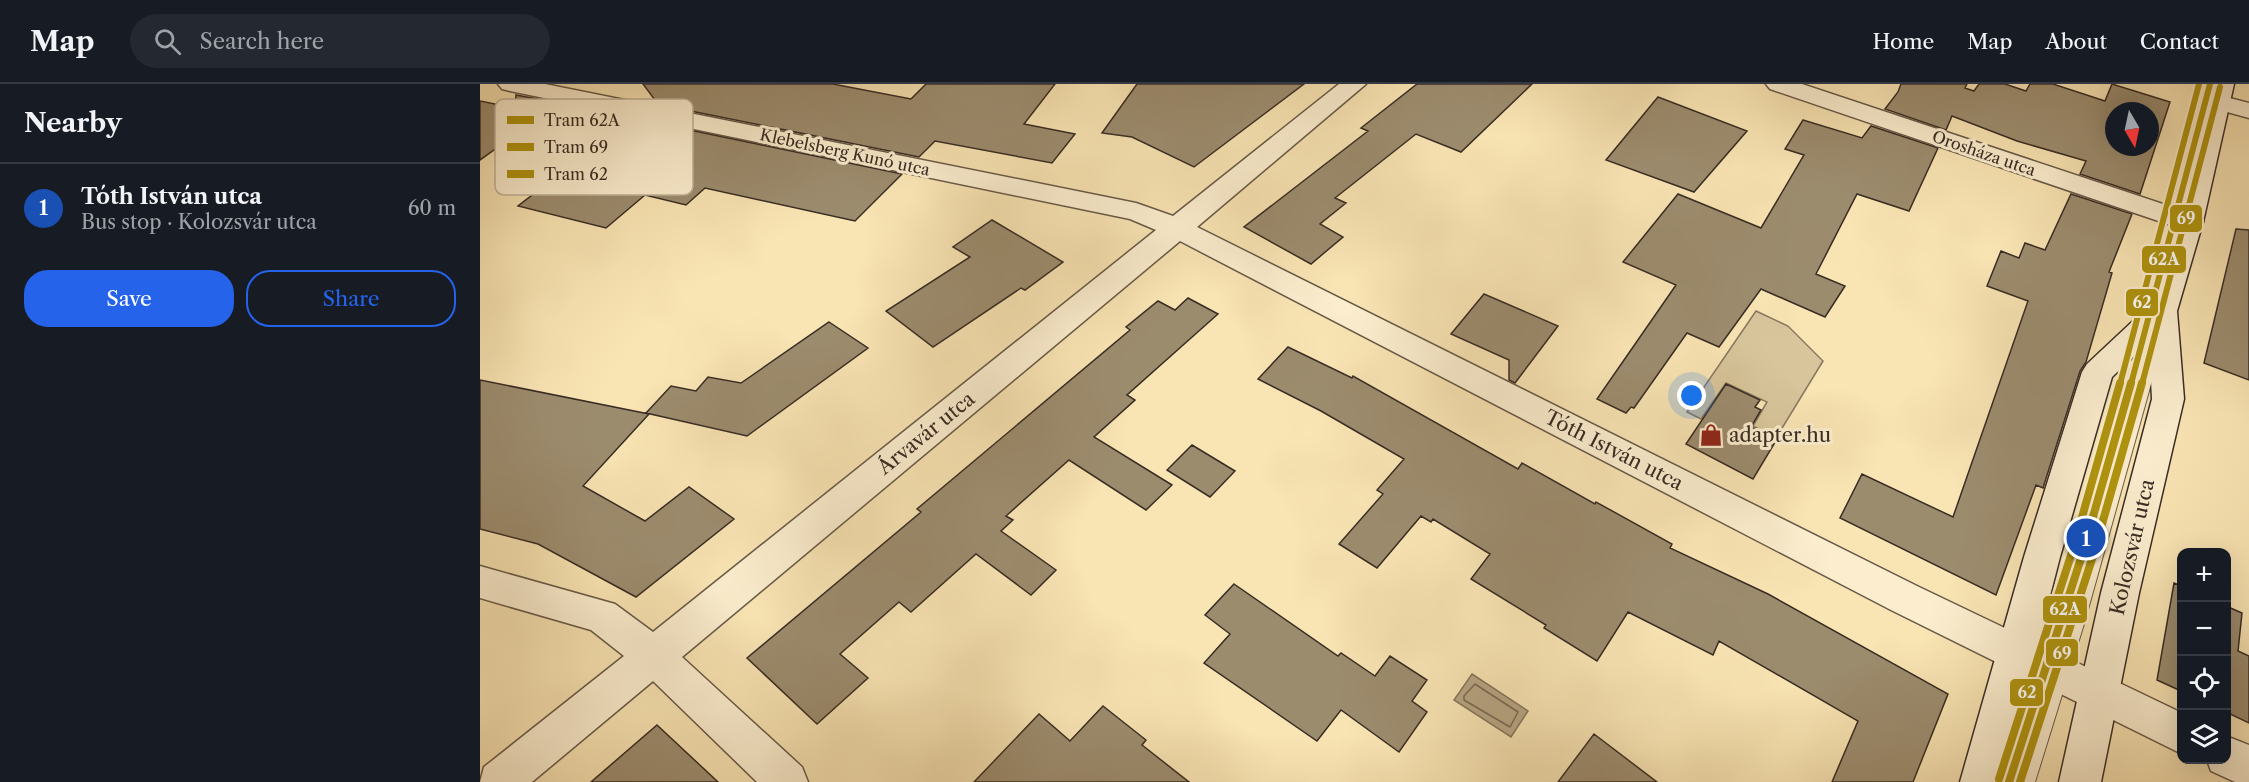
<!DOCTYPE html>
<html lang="en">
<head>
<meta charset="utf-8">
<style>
	:root { --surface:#171b24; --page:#242831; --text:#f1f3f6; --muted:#9ea1a6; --line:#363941; --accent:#2563eb }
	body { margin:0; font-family:"Libre Caslon Text",serif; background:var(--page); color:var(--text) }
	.controls { position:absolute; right:18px; bottom:18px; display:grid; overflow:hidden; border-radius:12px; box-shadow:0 6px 24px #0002 }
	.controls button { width:54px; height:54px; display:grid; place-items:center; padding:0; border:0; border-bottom:2px solid var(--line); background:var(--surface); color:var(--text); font:30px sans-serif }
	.compass { position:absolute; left:1625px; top:18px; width:54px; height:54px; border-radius:50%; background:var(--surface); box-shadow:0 6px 24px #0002; rotate:171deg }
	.you { position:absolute; left:1212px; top:312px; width:21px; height:21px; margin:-15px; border:4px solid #fff; border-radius:50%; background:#1a73e8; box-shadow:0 0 0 9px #1a73e833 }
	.badge { display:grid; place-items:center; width:39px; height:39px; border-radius:50%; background:var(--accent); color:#fff; font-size:20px; font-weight:700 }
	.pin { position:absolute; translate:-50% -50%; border:3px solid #fff; box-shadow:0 2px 6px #0006 }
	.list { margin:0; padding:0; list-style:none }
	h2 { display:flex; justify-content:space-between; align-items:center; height:78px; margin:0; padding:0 24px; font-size:26px }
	h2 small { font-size:20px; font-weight:400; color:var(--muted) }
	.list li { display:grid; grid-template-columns:39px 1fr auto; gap:18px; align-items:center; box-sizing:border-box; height:90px; padding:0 24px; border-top:2px solid var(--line) }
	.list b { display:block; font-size:22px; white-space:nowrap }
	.list p { margin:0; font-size:20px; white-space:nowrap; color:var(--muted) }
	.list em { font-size:20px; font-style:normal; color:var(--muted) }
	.actions { display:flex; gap:12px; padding:18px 24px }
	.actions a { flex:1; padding:14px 0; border:2px solid var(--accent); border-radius:24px; text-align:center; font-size:21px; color:var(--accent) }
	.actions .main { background:var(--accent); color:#fff }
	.icon { flex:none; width:33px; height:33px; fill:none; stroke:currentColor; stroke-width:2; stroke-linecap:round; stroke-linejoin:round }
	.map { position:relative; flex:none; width:1769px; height:698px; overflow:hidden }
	header { display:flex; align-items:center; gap:36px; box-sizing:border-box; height:84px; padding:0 30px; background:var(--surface); border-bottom:2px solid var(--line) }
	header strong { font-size:28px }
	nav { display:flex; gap:33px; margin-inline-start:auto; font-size:21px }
	.search { width:420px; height:54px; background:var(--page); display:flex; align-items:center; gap:15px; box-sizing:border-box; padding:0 21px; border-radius:33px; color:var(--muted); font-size:22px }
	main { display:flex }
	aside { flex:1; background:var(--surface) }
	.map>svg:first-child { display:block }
	.green { fill:#d8c59b; stroke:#887860; stroke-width:1.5 }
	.water { fill:#b7a582; stroke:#84755c; stroke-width:1.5 }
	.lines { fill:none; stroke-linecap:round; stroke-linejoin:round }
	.shore { stroke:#786853; stroke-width:1.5 }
	.building { fill:#9c8c6e; stroke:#382c24; stroke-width:1.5; fill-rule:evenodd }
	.lane-casing { stroke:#685a48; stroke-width:2 }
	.street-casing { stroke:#685a48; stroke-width:3 }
	.secondary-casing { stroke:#382c24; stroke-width:3 }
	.lane { fill:#fbedce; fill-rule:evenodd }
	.street { fill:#fbedce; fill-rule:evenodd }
	.secondary { fill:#fbedce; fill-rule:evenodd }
	.tram-1-far1-casing { stroke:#fbedce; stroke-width:10 }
	.tram-1-casing { stroke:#fbedce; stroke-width:13 }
	.tram-2-far1-casing { stroke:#fbedce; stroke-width:10 }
	.tram-2-casing { stroke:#fbedce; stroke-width:13 }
	.tram-3-far1-casing { stroke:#fbedce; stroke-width:10 }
	.tram-3-casing { stroke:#fbedce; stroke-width:13 }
	.tram-1-far1 { stroke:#af930e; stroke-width:6 }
	.tram-1 { stroke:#af930e; stroke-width:8 }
	.tram-2-far1 { stroke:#af930e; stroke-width:6 }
	.tram-2 { stroke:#af930e; stroke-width:8 }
	.tram-3-far1 { stroke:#af930e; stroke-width:6 }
	.tram-3 { stroke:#af930e; stroke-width:8 }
	.labels { text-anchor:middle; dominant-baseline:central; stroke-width:6; stroke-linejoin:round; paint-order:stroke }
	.far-street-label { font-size:16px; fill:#382c24; stroke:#fbedce }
	.street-label { font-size:20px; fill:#382c24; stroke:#fbedce }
	.poi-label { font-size:20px; fill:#382c24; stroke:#fbedce; text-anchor:start }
	.key { fill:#fbedce; stroke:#c0b39b; stroke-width:1.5 }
	.key-label { font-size:16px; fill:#382c24 }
	.line-badge { stroke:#fbedce; stroke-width:2 }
	.badge-label { font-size:16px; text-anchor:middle; font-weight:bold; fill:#fff }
</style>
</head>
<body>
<header>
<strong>Map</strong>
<div class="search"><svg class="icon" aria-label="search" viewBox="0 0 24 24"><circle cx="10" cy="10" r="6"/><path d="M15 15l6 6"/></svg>Search here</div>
<nav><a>Home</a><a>Map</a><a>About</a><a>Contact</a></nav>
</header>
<main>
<aside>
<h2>Nearby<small></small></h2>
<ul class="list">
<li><span class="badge" style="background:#1a4fb4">1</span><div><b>Tóth István utca</b><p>Bus stop · Kolozsvár utca</p></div><em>60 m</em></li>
</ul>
<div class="actions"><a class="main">Save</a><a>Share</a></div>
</aside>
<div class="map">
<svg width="1769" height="698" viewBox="0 0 1769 698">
	<rect width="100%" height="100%" fill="#f9e4b3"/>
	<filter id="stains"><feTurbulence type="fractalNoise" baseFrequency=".00333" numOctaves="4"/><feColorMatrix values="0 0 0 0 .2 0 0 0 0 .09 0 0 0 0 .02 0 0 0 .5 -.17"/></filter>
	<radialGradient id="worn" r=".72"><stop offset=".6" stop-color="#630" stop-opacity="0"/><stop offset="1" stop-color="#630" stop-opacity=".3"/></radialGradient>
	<path class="green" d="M1276,227L1308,242L1343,277L1296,354L1273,342L1287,318L1246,299L1221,335L1207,328Z"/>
	<path class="water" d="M992,590L1048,627L1031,653L974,616Z"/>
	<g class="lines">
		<path class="shore" d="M995,600L1038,628L1030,643L984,616V612Z"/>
	</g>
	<path class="building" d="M163,0H353L431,15L446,0H575L544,40L595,50L572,79L455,57L439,73L171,19L175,16Z
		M657,0H824L714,83L652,53L622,49Z
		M937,0H1052L981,68L936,50L855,114L866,119L840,140L863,153L831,180L764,143L888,47L881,44Z
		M1421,0H1487L1485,4L1494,7L1499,0H1525L1546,7L1550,0H1573L1625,17L1632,0L1690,18L1660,110L1600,90L1606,77L1537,57L1472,32L1466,46L1405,25L1418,8ZM1634,27H1670V63H1634Z
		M36,11L79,19L0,76V17L35,24Z
		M1178,13L1267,47L1214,108L1126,76Z
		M152,34L422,90L375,137L225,104L206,121L165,111L126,144L38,122Z
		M1323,36L1382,54L1391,42L1458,64L1429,127L1377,110L1336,190L1365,202L1345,233L1281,205L1239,263L1207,249L1154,324L1151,323L1146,329L1117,315L1196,201L1143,178L1198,110L1281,144L1324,71L1305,65Z
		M1591,110L1652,130L1629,188L1632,189L1606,278L1600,287L1563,404L1556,401L1516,511L1360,434L1382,390L1473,433L1548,217L1507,202L1521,167L1539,174L1545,159L1565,166Z
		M512,136L583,178L545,206L541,204L453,263L406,227L490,173L473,163Z
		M1756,145L1769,146V296L1724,279Z
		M1004,210L1078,242L1035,299L1029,296V276L971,250Z
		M708,214L738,230L647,311L655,316L614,353L692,401L666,426L589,376L526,432L533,436L521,447L576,486L551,511L496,470L431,528L419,518L360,570L388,594L337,640L267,574L441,428L437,425L650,246L646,243L678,217L695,226Z
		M349,238L388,264L267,352L166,329L191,302L216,307L228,293L261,299Z
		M808,263L872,294L873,292L1038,385L1042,379L1115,420L1116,418L1192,460L1190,464L1288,510L1468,610L1433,698H1352L1378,637L1239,557L1233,571L1148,528L1117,577L1064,544L1066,541L991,495L1010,470L953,435L951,438L941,432L897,484L859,460L903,410L897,406L924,375L841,327L778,295Z
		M0,296L169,330L103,402L165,437L209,403L254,435L156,513L58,460L0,445Z
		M1246,300L1280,316L1275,323L1281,326L1271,343L1297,355L1273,395L1206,360Z
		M712,361L755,387L730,413L687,386Z
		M1694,499L1701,502V607L1677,596Z
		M754,500L858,572L861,569L895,592L910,572L947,596L932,617L947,628L919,668L861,626L837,657L724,579L750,550L725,531Z
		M1746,522L1762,529L1758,567L1769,572V639L1746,628Z
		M623,622L666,656L662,661L709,698H494L559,630L590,657Z
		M177,641L238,698H111Z
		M1114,650L1177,698H1078Z"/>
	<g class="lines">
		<g class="lane-casing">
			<path id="lane" d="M1677,240L1683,241L1686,246L1604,540L1555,698H1531L1582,540L1668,246L1671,241Z"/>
		</g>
		<g class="street-casing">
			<path id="street" d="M18,0H65L656,119L693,132L859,0H886L717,143L1437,502L1702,629V670L1411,526L700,157L202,573L322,683L328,698H277L173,597L52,698H0L4,683L144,572L111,546L0,514V482L135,520L173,548L676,146L650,135L30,7L22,5Z
				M1286,0H1322L1719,132L1723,138L1719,144L1709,147L1699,144L1290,5Z
				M1738,11L1769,19V34L1729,23L1726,18L1729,13Z
				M1746,652L1769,661V698H1755L1731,687L1727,676H1746Z"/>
		</g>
		<g class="secondary-casing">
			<path id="secondary" d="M1730,0H1754L1723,138L1697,227L1704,315L1659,509L1621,698H1579L1621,509L1672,315L1669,258L1632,293L1580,473L1522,698H1480L1544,473L1602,288L1607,280L1669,222L1695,138Z"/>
		</g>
		<use href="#lane" class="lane"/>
		<use href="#street" class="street"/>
		<use href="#secondary" class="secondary"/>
		<g class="tram-1-far1-casing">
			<path id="tram-1-far1" d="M1651,300L1730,0"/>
		</g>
		<g class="tram-1-casing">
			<path id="tram-1" d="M1529,698L1603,468L1651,299"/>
		</g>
		<g class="tram-2-far1-casing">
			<path id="tram-2-far1" d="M1662,300L1740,3"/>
		</g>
		<g class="tram-2-casing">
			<path id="tram-2" d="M1540,698L1613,472L1662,299"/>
		</g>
		<g class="tram-3-far1-casing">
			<path id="tram-3-far1" d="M1640,300L1719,0"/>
		</g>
		<g class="tram-3-casing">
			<path id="tram-3" d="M1519,695L1593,465L1640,299"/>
		</g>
		<use href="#tram-1-far1" class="tram-1-far1"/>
		<use href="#tram-1" class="tram-1"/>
		<use href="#tram-2-far1" class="tram-2-far1"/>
		<use href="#tram-2" class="tram-2"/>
		<use href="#tram-3-far1" class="tram-3-far1"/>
		<use href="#tram-3" class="tram-3"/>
	</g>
	<defs>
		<g id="shop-bare" transform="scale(1.8)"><path d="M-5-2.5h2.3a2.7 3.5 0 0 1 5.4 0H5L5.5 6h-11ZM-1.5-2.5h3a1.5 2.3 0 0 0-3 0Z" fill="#8f2418" stroke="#fbedce" stroke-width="2.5" paint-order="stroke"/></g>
	</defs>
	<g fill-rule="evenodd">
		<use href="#shop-bare" x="1231" y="351"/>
	</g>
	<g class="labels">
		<g class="far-street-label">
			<text transform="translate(365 68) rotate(12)">Klebelsberg Kunó utca</text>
			<text transform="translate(1504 69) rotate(19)">Orosháza utca</text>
		</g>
		<g class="street-label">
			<text transform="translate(446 349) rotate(-39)">Árvavár utca</text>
			<text transform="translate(1134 366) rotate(27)">Tóth István utca</text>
			<text transform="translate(1652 463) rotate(-77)">Kolozsvár utca</text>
		</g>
		<g class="poi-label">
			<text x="1249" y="351">adapter.hu</text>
		</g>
	</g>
	<rect x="15" y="15" width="198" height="96" rx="9" class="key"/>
	<rect x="27" y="32" width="27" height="8" fill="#af930e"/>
	<rect x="27" y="59" width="27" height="8" fill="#af930e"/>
	<rect x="27" y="86" width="27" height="8" fill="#af930e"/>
	<g class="key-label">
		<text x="64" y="42">Tram 62A</text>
		<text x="64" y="69">Tram 69</text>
		<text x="64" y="96">Tram 62</text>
	</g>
	<g class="line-badge">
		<rect x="1689" y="120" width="34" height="29" rx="6" fill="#af930e"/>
		<rect x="1661" y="161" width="46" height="29" rx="6" fill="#af930e"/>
		<rect x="1645" y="204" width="34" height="29" rx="6" fill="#af930e"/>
		<rect x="1562" y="511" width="46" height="29" rx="6" fill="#af930e"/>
		<rect x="1565" y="554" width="34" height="29" rx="6" fill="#af930e"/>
		<rect x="1529" y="594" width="35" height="29" rx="6" fill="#af930e"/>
	</g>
	<g class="badge-label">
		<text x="1706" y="140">69</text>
		<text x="1684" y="181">62A</text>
		<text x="1662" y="224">62</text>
		<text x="1585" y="531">62A</text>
		<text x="1582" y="575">69</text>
		<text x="1547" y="614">62</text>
	</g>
	<rect width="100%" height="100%" filter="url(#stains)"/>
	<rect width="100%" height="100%" fill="url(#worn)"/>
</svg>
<div class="controls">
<button>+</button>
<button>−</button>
<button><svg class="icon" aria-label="locate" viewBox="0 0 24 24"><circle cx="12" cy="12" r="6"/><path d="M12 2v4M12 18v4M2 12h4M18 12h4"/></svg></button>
<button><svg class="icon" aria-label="layers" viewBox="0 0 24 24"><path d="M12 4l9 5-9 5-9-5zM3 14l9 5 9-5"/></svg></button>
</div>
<svg class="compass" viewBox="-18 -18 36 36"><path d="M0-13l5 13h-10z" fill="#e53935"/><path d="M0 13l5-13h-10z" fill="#9ea1a6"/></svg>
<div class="you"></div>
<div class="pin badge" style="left:1606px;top:454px;background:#1a4fb4">1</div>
</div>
</main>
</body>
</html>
